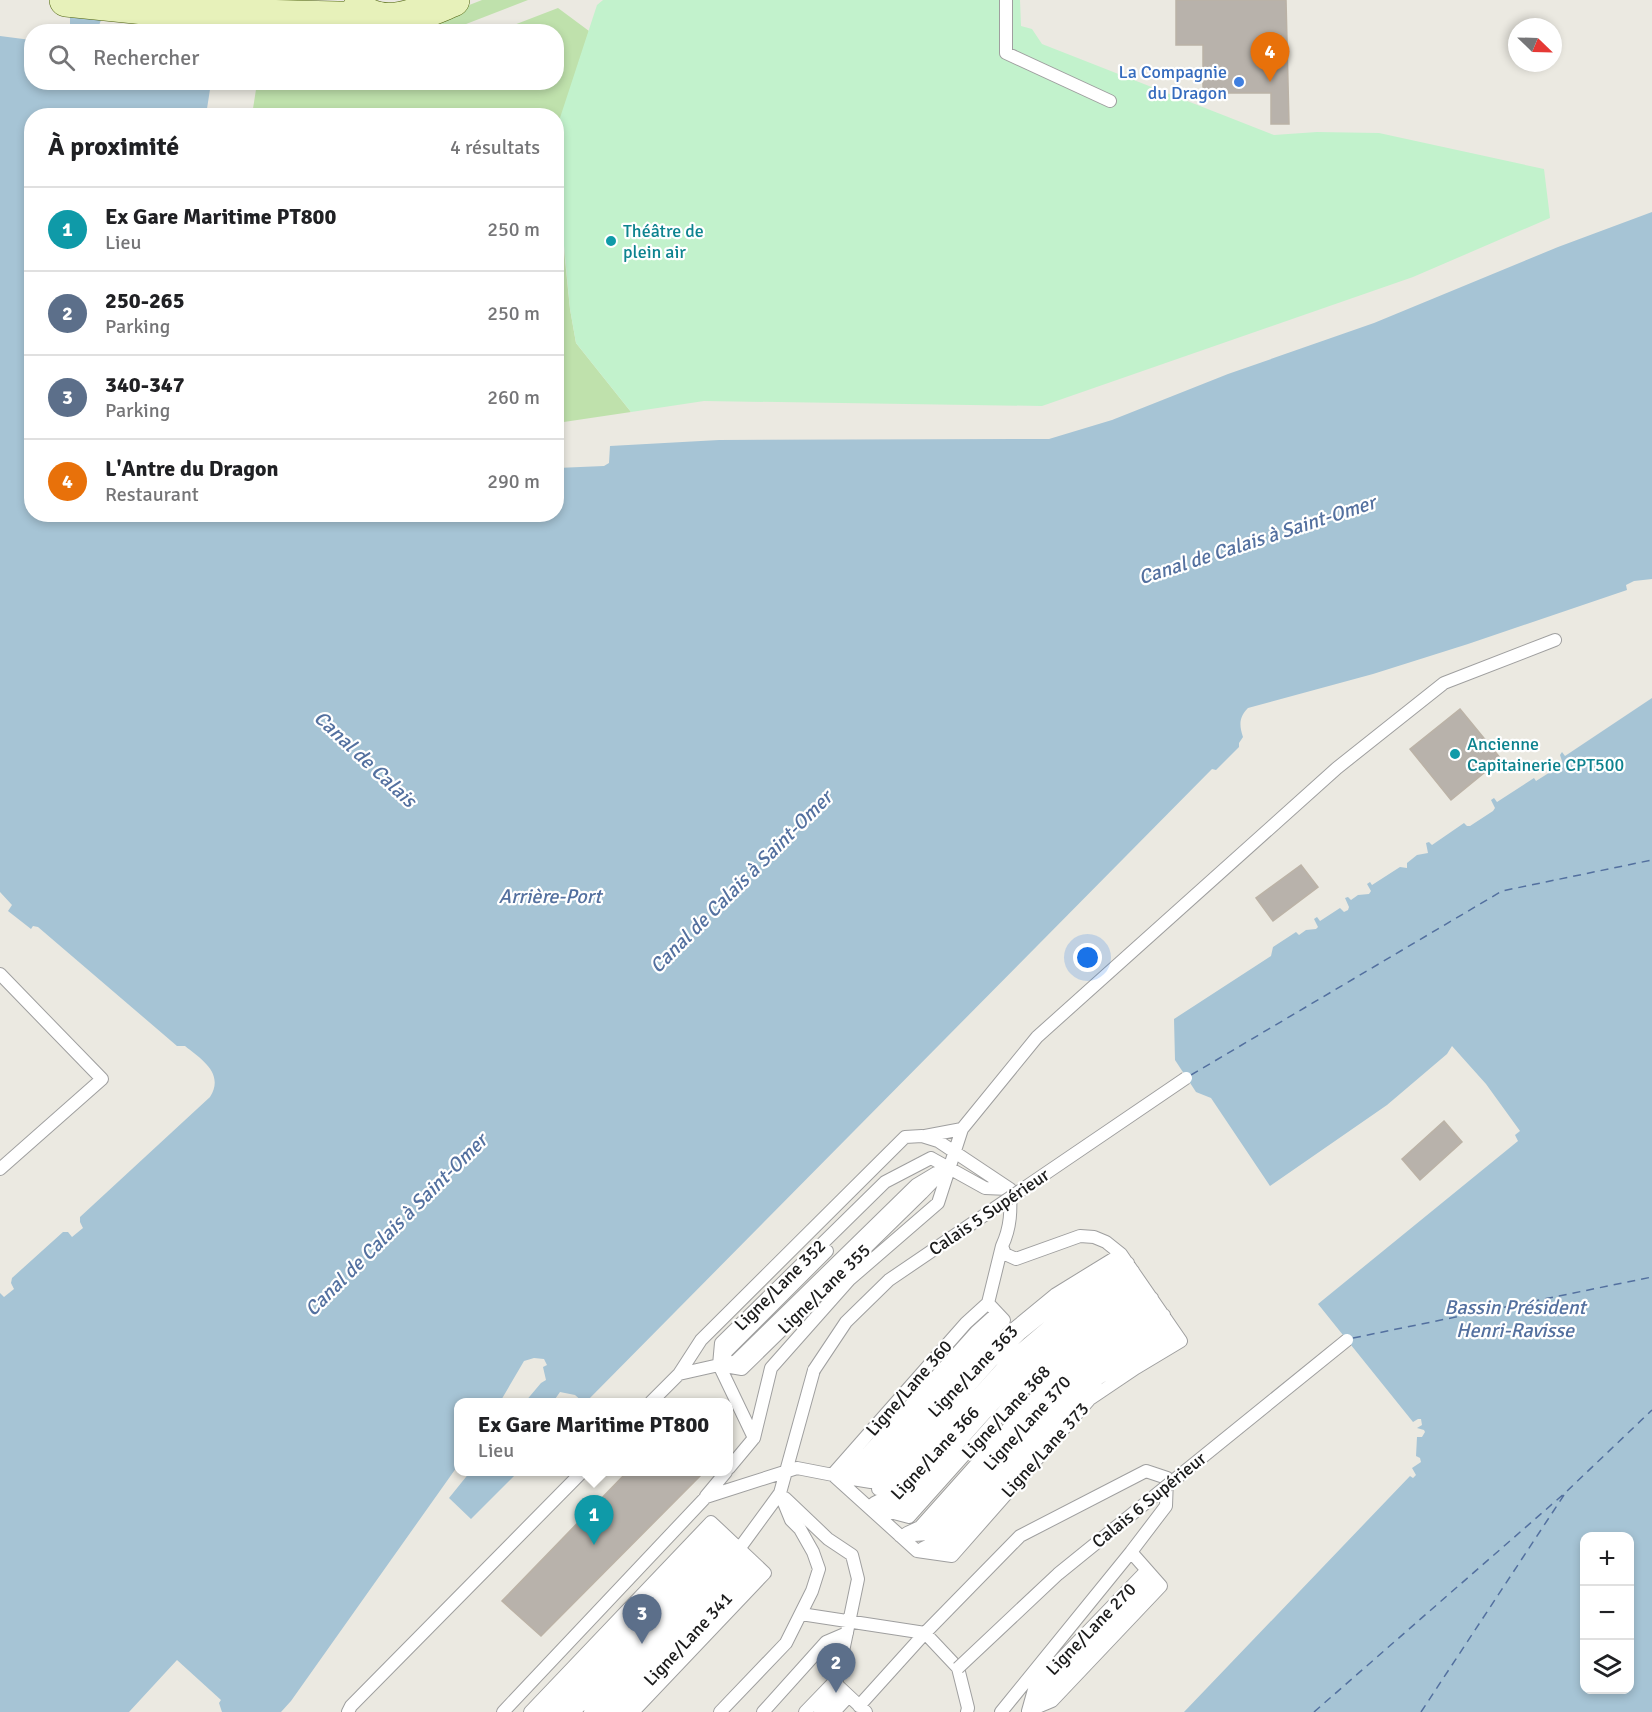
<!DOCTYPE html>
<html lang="fr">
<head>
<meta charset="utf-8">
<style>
	:root { --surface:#fff; --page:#f6f6f6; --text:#202124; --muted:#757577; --line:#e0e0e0; --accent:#2563eb }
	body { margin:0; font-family:Signika,sans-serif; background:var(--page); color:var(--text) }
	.controls { position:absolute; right:18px; bottom:18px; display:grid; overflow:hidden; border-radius:12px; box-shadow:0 3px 9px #0003 }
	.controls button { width:54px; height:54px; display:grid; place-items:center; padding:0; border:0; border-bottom:2px solid var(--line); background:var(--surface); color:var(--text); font:30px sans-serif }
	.compass { position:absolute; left:1508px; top:18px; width:54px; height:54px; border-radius:50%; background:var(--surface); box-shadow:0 3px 9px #0003; rotate:113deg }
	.you { position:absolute; left:1088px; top:958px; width:21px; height:21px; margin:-15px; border:4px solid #fff; border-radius:50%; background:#1a73e8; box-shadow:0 0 0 9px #1a73e833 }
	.badge { display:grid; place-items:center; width:39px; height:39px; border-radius:50%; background:var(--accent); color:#fff; font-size:20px; font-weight:700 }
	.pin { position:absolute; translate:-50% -50px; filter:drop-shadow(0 2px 3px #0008) }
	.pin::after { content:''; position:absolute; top:32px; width:21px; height:18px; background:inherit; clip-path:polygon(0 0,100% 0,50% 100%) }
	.popup { position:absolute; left:454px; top:1398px; width:279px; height:78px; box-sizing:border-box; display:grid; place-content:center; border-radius:12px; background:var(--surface); filter:drop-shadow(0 2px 4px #0005); font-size:20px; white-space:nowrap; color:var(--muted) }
	.popup b { font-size:22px; color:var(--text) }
	.popup::after { content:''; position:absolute; left:50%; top:100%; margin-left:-12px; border:12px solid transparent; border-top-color:var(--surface) }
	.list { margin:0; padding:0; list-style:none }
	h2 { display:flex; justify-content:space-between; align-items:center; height:78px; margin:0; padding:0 24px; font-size:26px }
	h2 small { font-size:20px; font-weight:400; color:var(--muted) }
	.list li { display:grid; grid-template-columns:39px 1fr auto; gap:18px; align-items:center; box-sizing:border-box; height:84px; padding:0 24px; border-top:2px solid var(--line) }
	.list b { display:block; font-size:22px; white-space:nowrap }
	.list p { margin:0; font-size:20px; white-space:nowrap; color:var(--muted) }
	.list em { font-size:20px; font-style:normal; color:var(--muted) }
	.icon { flex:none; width:33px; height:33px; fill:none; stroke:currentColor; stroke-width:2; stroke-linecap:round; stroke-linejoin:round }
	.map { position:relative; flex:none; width:1652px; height:1712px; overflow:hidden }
	.search { position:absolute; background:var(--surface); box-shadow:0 3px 9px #0003; left:24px; top:24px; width:540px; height:66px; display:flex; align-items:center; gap:15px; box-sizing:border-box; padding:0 21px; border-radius:24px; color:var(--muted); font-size:22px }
	.panel { position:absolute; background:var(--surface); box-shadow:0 3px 9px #0003; left:24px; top:108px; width:540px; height:414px; border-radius:24px }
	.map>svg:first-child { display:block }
	.grass { fill:#bfe1ac }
	.park { fill:#c2f2cc }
	.water { fill:#a6c4d5; fill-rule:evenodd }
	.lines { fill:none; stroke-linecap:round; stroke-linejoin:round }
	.ferry { stroke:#53709f; stroke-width:1.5; stroke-dasharray:8 6; stroke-linecap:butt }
	.building { fill:#b8b2ab; stroke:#bbb2a6; stroke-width:1.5 }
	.lane-casing { stroke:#9f9f9f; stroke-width:14 }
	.secondary-casing { stroke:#506410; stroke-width:34 }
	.lane { stroke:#fff; stroke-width:12 }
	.secondary { stroke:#e7f1ba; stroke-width:33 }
	.lane-bridge-casing { stroke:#9f9f9f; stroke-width:14; stroke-linecap:butt }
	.lane-bridge { stroke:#fff; stroke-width:12 }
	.shop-dot { fill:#3f7fe0; stroke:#fff; stroke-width:2 }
	.culture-dot { fill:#0f9aa8; stroke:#fff; stroke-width:2 }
	.labels { text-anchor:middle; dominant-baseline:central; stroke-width:4.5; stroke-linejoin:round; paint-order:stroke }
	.shop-label { font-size:18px; fill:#366cbe; stroke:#fff; text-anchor:end }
	.culture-label { font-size:18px; fill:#0d838f; stroke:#fff; text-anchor:start }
	.street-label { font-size:18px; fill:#1b1b1b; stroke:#fff }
	.water-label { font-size:20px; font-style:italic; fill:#53709f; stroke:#fff }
</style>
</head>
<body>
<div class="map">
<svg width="1652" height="1712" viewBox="0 0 1652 1712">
	<rect width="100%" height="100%" fill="#ebe9e1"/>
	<path class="grass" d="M482,0H528L448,31L323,32L421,24Z
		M558,8L589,31L557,130L556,116L252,115L257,83L556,82V32L498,31Z
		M556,172L570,309L576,343L631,412L557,423Z"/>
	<path class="park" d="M603,0H1020L1021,26L1032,29L1042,44L1274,135L1317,132L1379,133L1544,169L1550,218L1413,277L1042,406L704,401L631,412L576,343L570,309L557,172L556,130L597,5Z"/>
	<path class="water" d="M103,0L101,20L97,31L70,32V17Z
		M0,36L31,40L32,82L211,83L206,115L32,116V514H556L557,468L604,466L609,463L610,446L719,440L1049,439L1112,420L1228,374L1374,323L1558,247L1652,212V579L1634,581L1626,585L1627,590L1468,644L1373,674L1248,708C1239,717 1239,725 1243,737L1239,743V747L1216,770L1212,769L586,1402H583L575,1395L560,1392L553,1402H525L541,1383L546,1380L543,1367L547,1365L544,1359L534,1358L524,1361L500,1402H459V1464L291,1701L281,1712H222L219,1703L221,1700L177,1660L129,1712H0V1293L4,1297L14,1289L11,1283L12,1278L63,1232H68L72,1237L83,1228L80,1222V1217L210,1097C225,1073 201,1059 185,1046H177L38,927L33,926L31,929L8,911L12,905L0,892Z
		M1652,698V1712H1184L1410,1476L1413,1478L1416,1475L1412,1468L1421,1462L1420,1458L1416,1456L1417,1437H1422L1425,1432L1424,1430L1417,1428L1422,1425L1421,1419H1418L1413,1422L1318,1304L1518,1141L1515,1135L1520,1131L1486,1084L1452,1046L1447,1054L1387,1105L1270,1186L1211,1098L1196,1092L1175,1060L1174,1019L1271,956L1273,947L1296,932L1299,935L1306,930L1316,929L1318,927L1314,919L1317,917L1320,921L1340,908L1344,912L1348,910L1349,907L1345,898L1348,897L1351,900L1358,895L1369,894L1371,891L1367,884L1370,882L1372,885L1400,867L1407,868V863L1417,855L1428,853L1426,843L1429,842L1432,845L1464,823L1467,826H1470L1493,811L1495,808L1491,800L1494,798L1497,802L1534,778L1536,781L1563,764L1560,755L1562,752L1565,756ZM1584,1536H1630V1690H1584Z
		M470,1472H518L471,1519L449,1498Z"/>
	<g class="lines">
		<path class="ferry" d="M1191,1075L1502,891L1652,860
			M1353,1338L1652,1277
			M1314,1712L1566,1492L1652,1410
			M1421,1712L1564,1495"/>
	</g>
	<path class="building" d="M1176,0H1286L1289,124H1271V93H1203V45H1176Z
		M1460,709L1501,759L1451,800L1410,749Z
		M1301,865L1318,887L1273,921L1256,898Z
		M1444,1121L1462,1142L1420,1180L1402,1159Z
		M627,1472H704L541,1636L502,1601Z"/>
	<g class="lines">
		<g class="lane-casing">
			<path id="lane" d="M1006,0V53L1110,101
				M0,974L102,1079L0,1169
				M925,1136L962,1129
				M931,1158L985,1188L1009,1189
				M721,1362L727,1351L827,1251
				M719,1365L742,1369L922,1193L947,1167
				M719,1365L754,1438L729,1468
				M724,1365L736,1361L916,1185L936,1173
				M679,1374L719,1365L721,1343L885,1182L931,1158
				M651,1402L679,1374L701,1340L905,1137L922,1136L938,1141L1010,1189
				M754,1438L771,1368L849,1280L938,1203L962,1129L1037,1037L1337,768L1444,683L1555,640
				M842,1472L855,1467L976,1332L997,1313
				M833,1474L966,1323L988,1303
				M852,1475H862L980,1343L1004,1320L988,1303L1002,1246
				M834,1476L871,1482L989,1349L1056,1294L1121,1254
				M878,1489L991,1362L1021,1333L1057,1304L1128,1263
				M706,1496L726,1472
				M785,1498L828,1539L852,1555L858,1579L836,1685
				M874,1503L886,1497L1011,1358L1063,1314L1133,1271
				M880,1504L894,1502L1003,1381L1037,1348L1083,1312L1139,1280
				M871,1507L909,1517L1019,1394L1051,1363L1087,1335L1152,1298
				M889,1508L901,1510C948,1457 992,1400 1045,1354C1075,1328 1111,1309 1145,1289
				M907,1533L920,1527L1061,1369L1094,1343L1157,1306
				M900,1536L928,1534L1065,1380L1094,1356L1164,1315
				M923,1548L936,1542L1073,1386L1110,1358L1169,1324
				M739,1549L780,1493L814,1370
				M930,1550L944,1548L1082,1392L1099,1378L1175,1332
				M917,1551L952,1556L1090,1399L1136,1368L1181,1341L1121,1254L1106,1242L1094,1237L1080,1236L1016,1259L1005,1254L1002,1246C1011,1227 1011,1210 1010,1189
				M801,1614L925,1633L958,1668L968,1708L967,1712
				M859,1706L925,1633L1020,1536L1146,1471L1167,1478L1166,1506L1131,1552L1001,1712
				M1032,1706L1153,1578
				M1028,1711L1052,1701L1161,1586L1131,1552
				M1028,1711L1035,1686L1146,1571
				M348,1712L351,1706L582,1472
				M503,1712L706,1497L797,1468L833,1475L917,1551
				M530,1712L711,1522L765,1573L633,1712
				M545,1712L719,1530
				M559,1712L726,1537
				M574,1712L735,1545
				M590,1712L743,1553
				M605,1712L751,1560
				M619,1712L757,1566
				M720,1712L786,1643L812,1591L819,1569L813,1552L800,1529L791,1520L780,1493
				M763,1712L826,1642L847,1633
				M805,1712L834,1682L866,1712
				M820,1712L841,1689
				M834,1712L849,1696"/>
		</g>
		<g class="secondary-casing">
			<path id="secondary" d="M66,0L214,15L379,19
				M359,9C385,32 426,11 453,0"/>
		</g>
		<use href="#lane" class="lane"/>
		<use href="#secondary" class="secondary"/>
		<g class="lane-bridge-casing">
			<path id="lane-bridge" d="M814,1370L846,1322L889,1280L1186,1078
				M958,1668L1058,1574L1347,1340"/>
		</g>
		<use href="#lane-bridge" class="lane-bridge"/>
	</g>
	<circle class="shop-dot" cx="1239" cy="82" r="6"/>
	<g class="culture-dot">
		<circle cx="611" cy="241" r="6"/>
		<circle cx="1455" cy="754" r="6"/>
	</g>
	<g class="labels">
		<g class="shop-label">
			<text x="1227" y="72">La Compagnie<tspan x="1227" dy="21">du Dragon</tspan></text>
		</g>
		<g class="culture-label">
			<text x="623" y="231">Théâtre de<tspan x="623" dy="21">plein air</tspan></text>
			<text x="1467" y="744">Ancienne<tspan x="1467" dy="21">Capitainerie CPT500</tspan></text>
		</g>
		<g class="street-label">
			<text transform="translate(989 1212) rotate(-34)">Calais 5 Supérieur</text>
			<text transform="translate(780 1285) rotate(-45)">Ligne/Lane 352</text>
			<text transform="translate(824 1289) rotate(-44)">Ligne/Lane 355</text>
			<text transform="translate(973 1371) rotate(-46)">Ligne/Lane 363</text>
			<text transform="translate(909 1388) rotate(-49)">Ligne/Lane 360</text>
			<text transform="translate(1006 1412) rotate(-47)">Ligne/Lane 368</text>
			<text transform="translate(1027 1423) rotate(-48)">Ligne/Lane 370</text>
			<text transform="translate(1045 1450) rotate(-48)">Ligne/Lane 373</text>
			<text transform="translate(935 1453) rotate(-47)">Ligne/Lane 366</text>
			<text transform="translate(1149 1500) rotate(-39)">Calais 6 Supérieur</text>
			<text transform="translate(1091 1629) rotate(-46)">Ligne/Lane 270</text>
			<text transform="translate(688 1639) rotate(-47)">Ligne/Lane 341</text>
		</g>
		<g class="water-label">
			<text transform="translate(1257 540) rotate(-18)">Canal de Calais à Saint-Omer</text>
			<text transform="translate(365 759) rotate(43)">Canal de Calais</text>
			<text transform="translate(741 882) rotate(-45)">Canal de Calais à Saint-Omer</text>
			<text x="550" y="896">Arrière-Port</text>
			<text transform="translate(396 1225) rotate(-45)">Canal de Calais à Saint-Omer</text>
			<text x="1515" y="1307">Bassin Président<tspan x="1515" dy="23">Henri-Ravisse</tspan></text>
		</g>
	</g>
</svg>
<div class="controls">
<button>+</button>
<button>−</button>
<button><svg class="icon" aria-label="layers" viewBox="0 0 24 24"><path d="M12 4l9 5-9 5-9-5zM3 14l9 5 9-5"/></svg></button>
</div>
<svg class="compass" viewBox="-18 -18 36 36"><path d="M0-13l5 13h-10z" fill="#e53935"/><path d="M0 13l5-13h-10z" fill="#757577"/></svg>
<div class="you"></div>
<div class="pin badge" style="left:594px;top:1545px;background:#0f9aa8">1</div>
<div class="popup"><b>Ex Gare Maritime PT800</b>Lieu</div>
<div class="pin badge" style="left:836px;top:1693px;background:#5c6f8a">2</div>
<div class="pin badge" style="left:642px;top:1644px;background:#5c6f8a">3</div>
<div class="pin badge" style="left:1270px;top:82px;background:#e8710a">4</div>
<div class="search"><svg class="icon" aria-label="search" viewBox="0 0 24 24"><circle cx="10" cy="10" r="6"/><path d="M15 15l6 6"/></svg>Rechercher</div>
<section class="panel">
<h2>À proximité<small>4 résultats</small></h2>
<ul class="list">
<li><span class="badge" style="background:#0f9aa8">1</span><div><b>Ex Gare Maritime PT800</b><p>Lieu</p></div><em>250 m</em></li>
<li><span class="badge" style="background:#5c6f8a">2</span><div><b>250-265</b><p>Parking</p></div><em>250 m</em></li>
<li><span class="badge" style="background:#5c6f8a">3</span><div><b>340-347</b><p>Parking</p></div><em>260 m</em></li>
<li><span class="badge" style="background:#e8710a">4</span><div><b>L'Antre du Dragon</b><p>Restaurant</p></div><em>290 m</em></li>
</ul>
</section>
</div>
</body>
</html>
